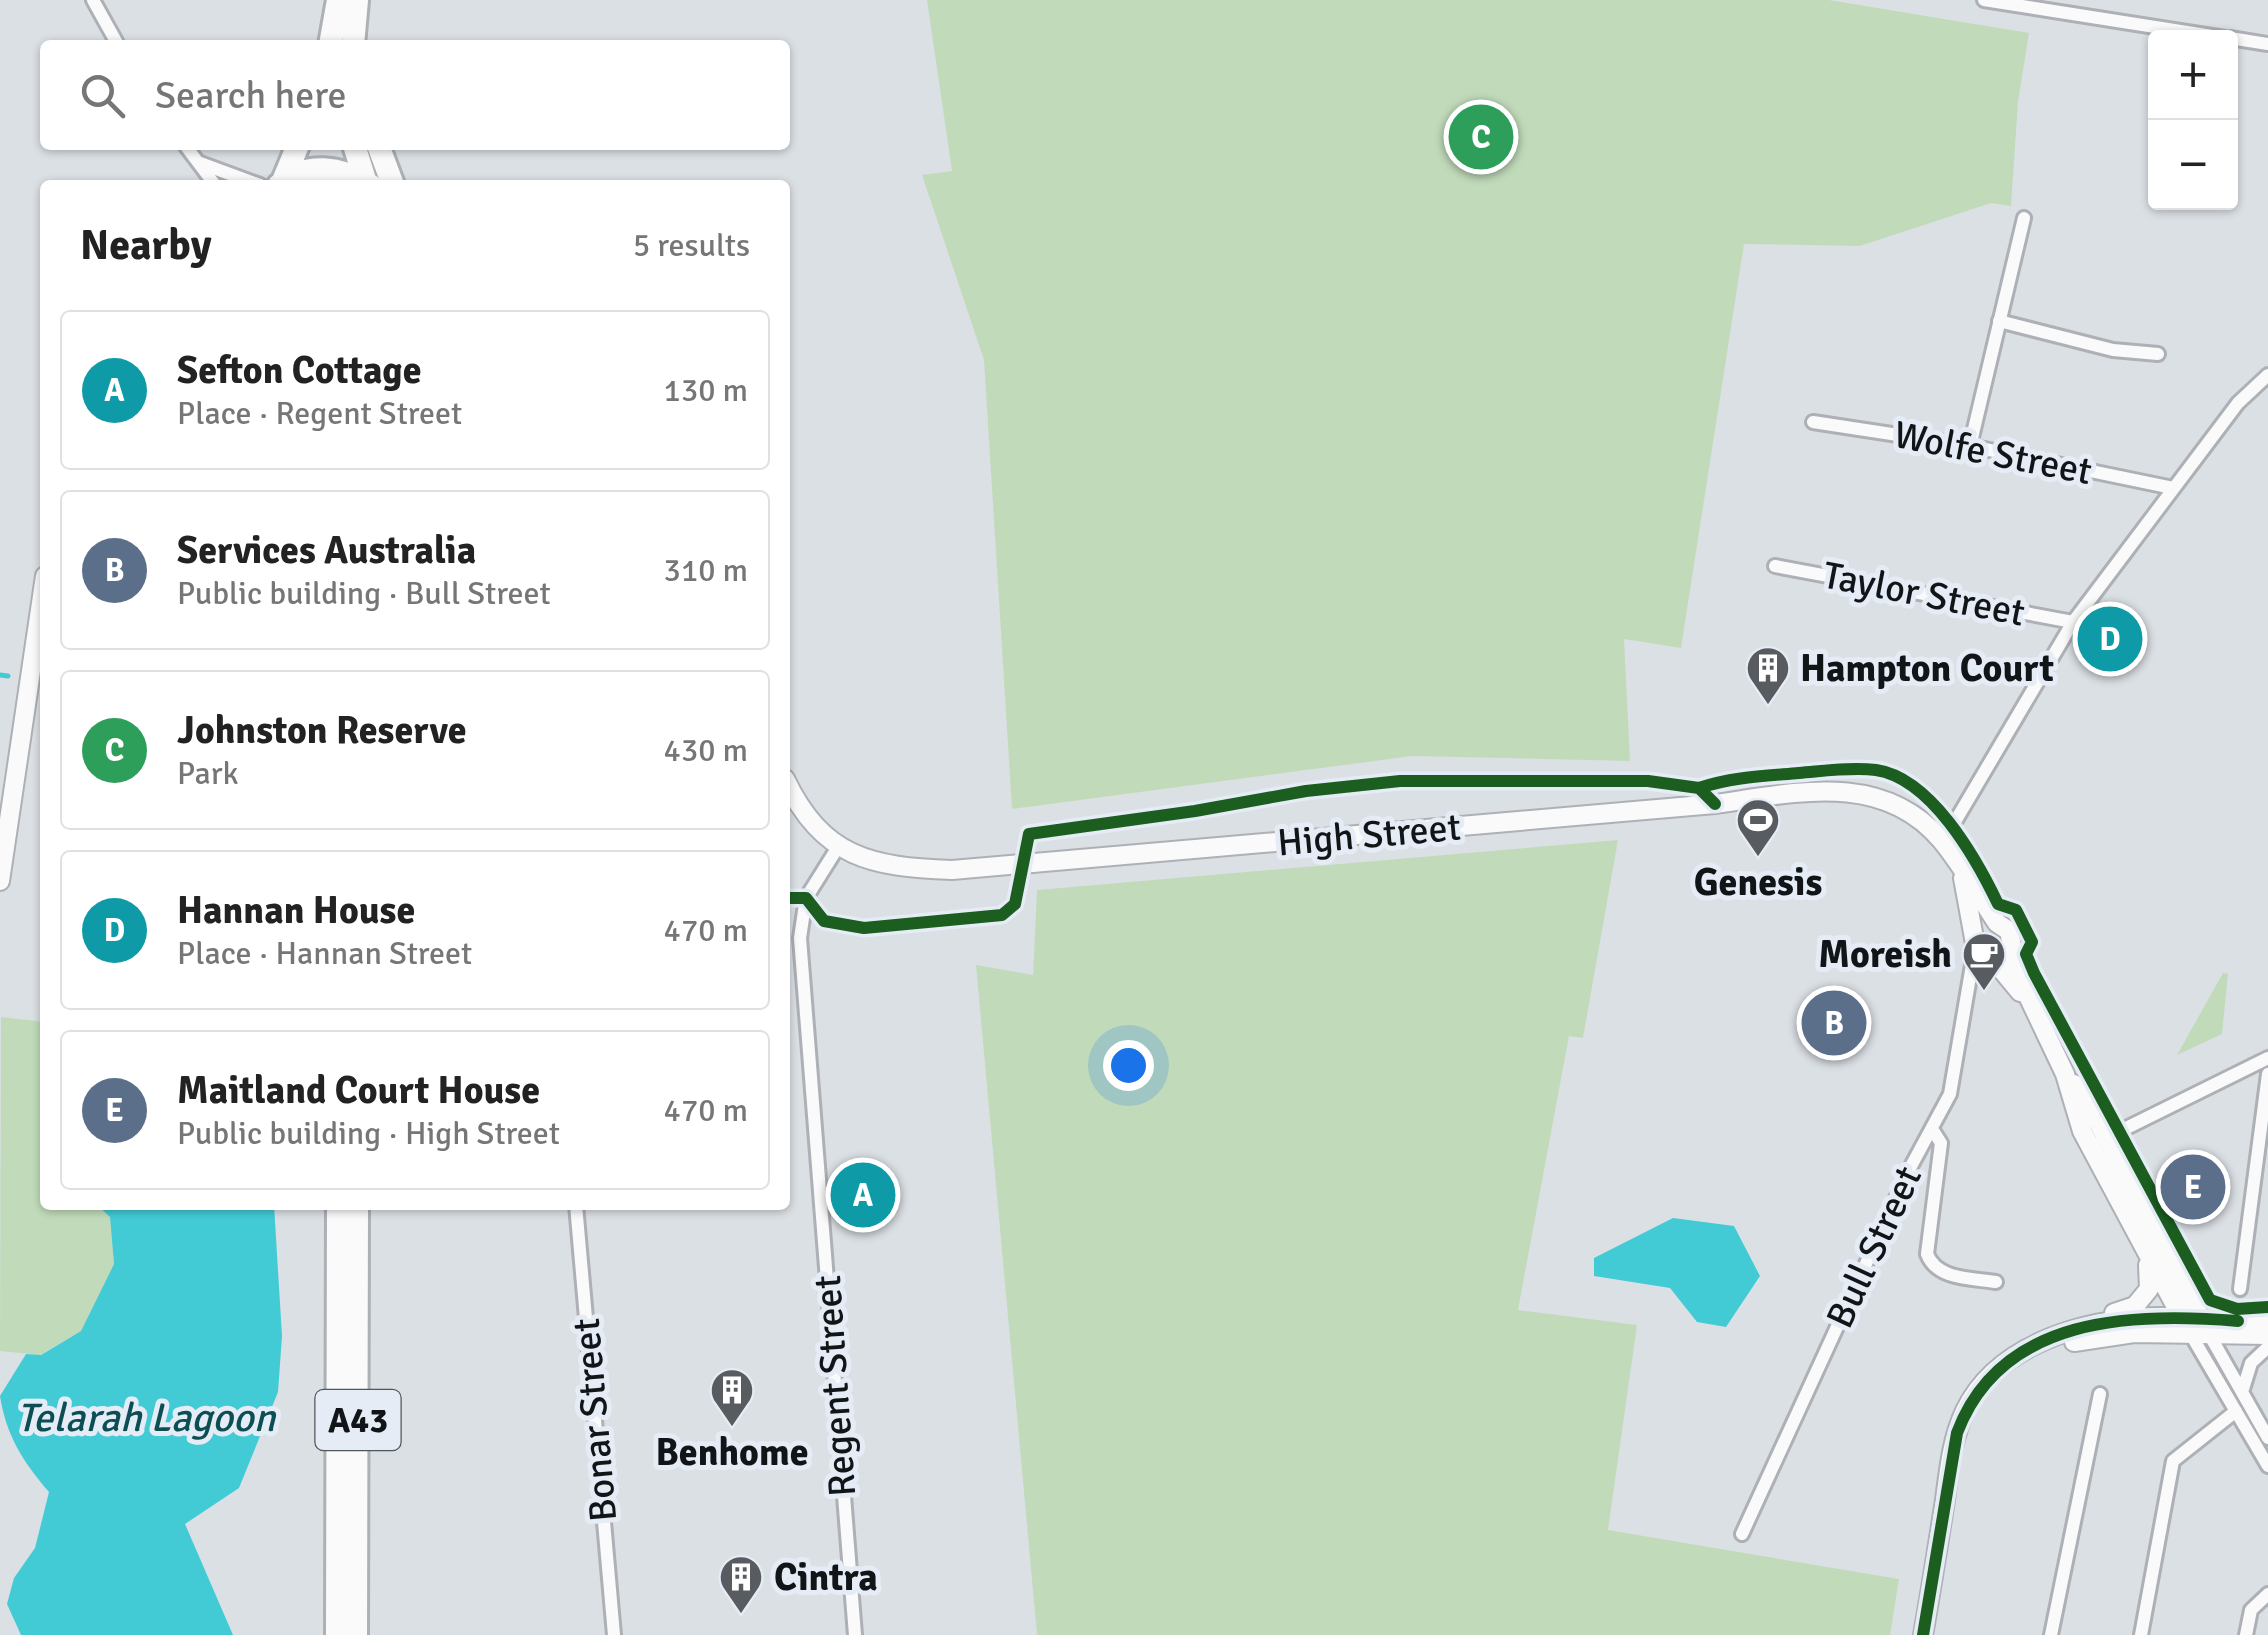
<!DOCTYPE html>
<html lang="en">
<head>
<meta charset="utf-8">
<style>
	:root { --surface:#fff; --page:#f2f2f2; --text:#222; --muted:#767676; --line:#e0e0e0; --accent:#585c60 }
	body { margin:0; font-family:Signika,sans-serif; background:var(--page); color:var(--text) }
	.controls { position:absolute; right:30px; top:30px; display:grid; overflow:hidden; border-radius:10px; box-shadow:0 2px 8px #0004 }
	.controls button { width:90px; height:90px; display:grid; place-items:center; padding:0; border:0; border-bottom:2px solid var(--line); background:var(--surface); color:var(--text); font:50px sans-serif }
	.you { position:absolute; left:1128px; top:1065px; width:35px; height:35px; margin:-25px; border:8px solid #fff; border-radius:50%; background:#1a73e8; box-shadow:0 0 0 15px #1a73e833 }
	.badge { display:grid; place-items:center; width:65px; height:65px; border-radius:50%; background:var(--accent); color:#fff; font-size:32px; font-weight:700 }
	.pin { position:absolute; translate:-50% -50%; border:5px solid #fff; box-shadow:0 2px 10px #0006 }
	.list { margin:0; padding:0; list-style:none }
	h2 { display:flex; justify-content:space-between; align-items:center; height:130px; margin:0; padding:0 40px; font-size:42px }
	h2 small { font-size:32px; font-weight:400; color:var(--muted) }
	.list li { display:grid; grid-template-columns:65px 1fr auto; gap:30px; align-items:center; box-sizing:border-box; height:160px; margin:0 20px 20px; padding:0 20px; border:2px solid var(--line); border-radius:10px }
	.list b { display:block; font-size:38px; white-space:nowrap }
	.list p { margin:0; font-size:32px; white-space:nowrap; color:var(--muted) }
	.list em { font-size:32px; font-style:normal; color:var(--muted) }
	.icon { flex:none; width:55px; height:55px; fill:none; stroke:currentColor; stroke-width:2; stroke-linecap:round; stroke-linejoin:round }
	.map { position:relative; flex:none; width:2268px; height:1635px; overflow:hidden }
	.search { position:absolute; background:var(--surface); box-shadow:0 2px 8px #0004; left:40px; top:40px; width:750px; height:110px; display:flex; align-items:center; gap:25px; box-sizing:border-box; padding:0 35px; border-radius:10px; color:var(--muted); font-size:38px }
	.panel { position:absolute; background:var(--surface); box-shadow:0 2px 8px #0004; left:40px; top:180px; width:750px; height:1030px; border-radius:10px }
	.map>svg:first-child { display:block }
	.green { fill:#c1dbba }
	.water { fill:#42cbd5 }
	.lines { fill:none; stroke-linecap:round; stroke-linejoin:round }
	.stream { stroke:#42cbd5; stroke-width:5 }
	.minor-casing { stroke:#adb0b5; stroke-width:18 }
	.tertiary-casing { stroke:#adb0b5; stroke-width:22 }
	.secondary-casing { stroke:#adb0b5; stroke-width:22 }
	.trunk-casing { stroke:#adb0b5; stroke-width:28 }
	.minor { stroke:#fafafb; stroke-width:12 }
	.tertiary { stroke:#fafafb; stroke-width:18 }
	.secondary { stroke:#fafafb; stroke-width:18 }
	.trunk { stroke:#fafafb; stroke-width:22 }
	.cycleway-casing { stroke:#e5ecf6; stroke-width:19 }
	.cycleway { stroke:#1b5e20; stroke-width:12 }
	.labels { text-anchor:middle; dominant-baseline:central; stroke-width:10; stroke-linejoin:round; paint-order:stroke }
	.shield { fill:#e5ecf6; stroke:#51565b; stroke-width:2.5 }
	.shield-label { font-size:35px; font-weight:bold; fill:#121518 }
	.street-label { font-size:38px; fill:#121518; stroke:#e5ecf6 }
	.poi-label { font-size:38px; font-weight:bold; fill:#121518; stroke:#e5ecf6; text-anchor:start }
	.water-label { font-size:40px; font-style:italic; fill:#0b4f54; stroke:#e5ecf6 }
</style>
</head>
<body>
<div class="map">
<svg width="2268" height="1635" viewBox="0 0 2268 1635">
	<rect width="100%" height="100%" fill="#dbe0e5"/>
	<path class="green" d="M927,0H1829L2029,33L2018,102L2011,206L1991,203L1860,246L1744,244L1681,648L1624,639L1630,761L1412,756L1012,809L984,360L922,175L952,171Z
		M1618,840L1583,1038L1569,1036L1518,1310L1637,1325L1608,1530L1899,1579L1890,1635H1037L976,965L1033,975L1037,890Z
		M2223,973L2228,974L2222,1034L2177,1055Z
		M1,1017L45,1022V1205H97L110,1217L114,1264L81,1331L40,1355L0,1351Z"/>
	<path class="water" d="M97,1205H274L282,1336L278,1392L239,1488L185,1524L233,1635H21L7,1604L14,1578L35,1548L49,1492C23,1462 6,1435 0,1396L26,1354L41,1355L81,1331L114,1264L110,1217Z
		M1673,1218L1734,1226L1760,1276L1726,1327L1697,1322L1670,1288L1594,1276V1258Z"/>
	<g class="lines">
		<path class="stream" d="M0,675L8,676"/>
		<g class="minor-casing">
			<path id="minor" d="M93,0L118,45
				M1984,0L2225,38
				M2230,38L2268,44
				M185,145L215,185
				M200,163L260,185
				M1999,321L2113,350L2158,354
				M1813,422L1970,446L2173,488
				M1970,446L2024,218
				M1775,566L2073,622
				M1943,842L2073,622L2238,403L2268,375
				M838,847L806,898L800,938L855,1635
				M785,898H806
				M1932,1129L1941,1143L1927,1254C1937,1280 1971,1278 1996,1282
				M2102,1140L2268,1058
				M576,1205L614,1635
				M2240,1289L2268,1074
				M2190,1333L2268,1466
				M2209,1334L2268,1438
				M2243,1389L2251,1363L2268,1347
				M1742,1534L1909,1170L1950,1094L1972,965L1978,952
				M2051,1635L2100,1394
				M2141,1635L2173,1461L2236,1411
				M2246,1635L2251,1610L2268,1594"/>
		</g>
		<g class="tertiary-casing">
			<path id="tertiary" d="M0,881L45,576"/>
		</g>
		<g class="secondary-casing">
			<path id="secondary" d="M785,779C823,858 871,867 952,870L1715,804C1793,793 1882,770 1941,840C1962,865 1979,896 1997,923L2009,931L2018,975L2065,1074L2082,1131L2190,1333
				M1963,878L1976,949L2001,969L2020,992
				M2074,1084L2099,1124L2209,1334
				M2114,1313L2135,1306L2149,1289L2148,1265
				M2074,1342L2134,1333L2268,1335
				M1923,1635C1931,1590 1938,1545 1945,1500C1949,1470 1952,1438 1965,1411C1995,1348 2074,1323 2139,1318C2182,1314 2225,1323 2268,1319"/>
		</g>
		<g class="trunk-casing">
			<path id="trunk" d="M330,45L338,0
				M353,45L357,0
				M354,145L366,183
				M378,145L393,185
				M283,181L298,145
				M279,185C307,161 341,167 370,185
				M337,1635L338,1205
				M356,1635L357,1205"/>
		</g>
		<use href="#minor" class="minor"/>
		<use href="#tertiary" class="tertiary"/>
		<use href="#secondary" class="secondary"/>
		<use href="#trunk" class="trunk"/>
		<g class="cycleway-casing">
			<path id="cycleway" d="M1699,788C1732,777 1764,776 1799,773C1824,771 1851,767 1876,770C1931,778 1976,858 1998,904L2016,910L2032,942L2026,954L2034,973L2210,1300L2237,1309L2268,1307
				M785,898H806L824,921L864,928L1002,915L1015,904L1029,834L1195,811L1306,791L1400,781H1648L1699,788L1715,804
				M1923,1635L1957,1433C2001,1316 2132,1312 2238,1321"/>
		</g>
		<use href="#cycleway" class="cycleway"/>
	</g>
	<defs>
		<g id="building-pin" transform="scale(2.25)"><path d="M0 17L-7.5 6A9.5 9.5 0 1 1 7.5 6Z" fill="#585c60" stroke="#e5ecf6"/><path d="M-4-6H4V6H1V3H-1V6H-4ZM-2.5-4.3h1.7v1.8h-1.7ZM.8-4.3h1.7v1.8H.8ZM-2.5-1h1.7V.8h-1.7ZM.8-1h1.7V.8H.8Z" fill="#fff"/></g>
		<g id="stadium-pin" transform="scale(2.25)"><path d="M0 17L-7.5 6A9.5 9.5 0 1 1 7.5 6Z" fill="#585c60" stroke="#e5ecf6"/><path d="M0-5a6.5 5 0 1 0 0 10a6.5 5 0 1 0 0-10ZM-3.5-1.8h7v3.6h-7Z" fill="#fff"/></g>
		<g id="cafe-pin" transform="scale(2.25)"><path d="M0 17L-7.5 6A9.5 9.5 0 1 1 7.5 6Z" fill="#585c60" stroke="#e5ecf6"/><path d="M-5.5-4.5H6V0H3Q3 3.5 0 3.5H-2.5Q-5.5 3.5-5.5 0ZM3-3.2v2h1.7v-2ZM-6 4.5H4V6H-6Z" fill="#fff"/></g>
	</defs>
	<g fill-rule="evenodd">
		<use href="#building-pin" x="1768" y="668"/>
		<use href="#stadium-pin" x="1758" y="820"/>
		<use href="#cafe-pin" x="1984" y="954"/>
		<use href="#building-pin" x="732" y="1390"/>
		<use href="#building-pin" x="741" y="1577"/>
	</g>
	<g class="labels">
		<rect class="shield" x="315.5" y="1390" width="85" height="60" rx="8"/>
		<g class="shield-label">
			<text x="358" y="1420">A43</text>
		</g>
		<g class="street-label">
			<text transform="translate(1993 453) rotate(11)">Wolfe Street</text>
			<text transform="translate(1924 594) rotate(11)">Taylor Street</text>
			<text transform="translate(1369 835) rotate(-5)">High Street</text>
			<text transform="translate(1874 1247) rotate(-65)">Bull Street</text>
			<text transform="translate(835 1386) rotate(-94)">Regent Street</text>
			<text transform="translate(595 1420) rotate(-95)">Bonar Street</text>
		</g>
		<g class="poi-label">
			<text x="1800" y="668">Hampton Court</text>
			<text x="1758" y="882" text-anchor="middle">Genesis</text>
			<text x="1952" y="954" text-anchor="end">Moreish</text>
			<text x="732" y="1452" text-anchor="middle">Benhome</text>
			<text x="774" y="1577">Cintra</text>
		</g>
		<g class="water-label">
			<text x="146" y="1418">Telarah Lagoon</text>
		</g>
	</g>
</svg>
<div class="controls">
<button>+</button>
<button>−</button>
</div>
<div class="you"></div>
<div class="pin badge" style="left:863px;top:1195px;background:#0f9aa8">A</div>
<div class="pin badge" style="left:1834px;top:1023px;background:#5c6f8a">B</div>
<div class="pin badge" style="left:1481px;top:137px;background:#2e9e5b">C</div>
<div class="pin badge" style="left:2110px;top:639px;background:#0f9aa8">D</div>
<div class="pin badge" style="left:2193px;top:1187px;background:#5c6f8a">E</div>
<div class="search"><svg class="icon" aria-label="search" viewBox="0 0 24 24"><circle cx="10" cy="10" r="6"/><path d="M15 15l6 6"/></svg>Search here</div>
<section class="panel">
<h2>Nearby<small>5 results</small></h2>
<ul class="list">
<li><span class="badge" style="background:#0f9aa8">A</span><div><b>Sefton Cottage</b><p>Place · Regent Street</p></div><em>130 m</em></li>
<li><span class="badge" style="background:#5c6f8a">B</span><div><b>Services Australia</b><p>Public building · Bull Street</p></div><em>310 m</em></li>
<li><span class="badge" style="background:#2e9e5b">C</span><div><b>Johnston Reserve</b><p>Park</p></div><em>430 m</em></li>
<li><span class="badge" style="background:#0f9aa8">D</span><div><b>Hannan House</b><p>Place · Hannan Street</p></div><em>470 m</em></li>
<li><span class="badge" style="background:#5c6f8a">E</span><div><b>Maitland Court House</b><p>Public building · High Street</p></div><em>470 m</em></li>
</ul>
</section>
</div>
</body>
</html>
